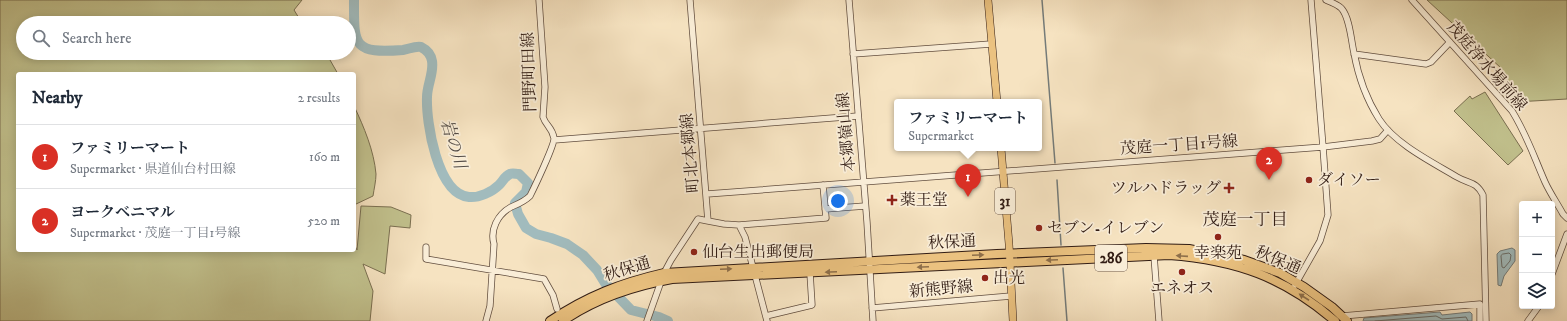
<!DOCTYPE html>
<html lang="en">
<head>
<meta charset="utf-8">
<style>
	:root { --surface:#fff; --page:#f6f6f7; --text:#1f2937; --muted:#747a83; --line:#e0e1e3; --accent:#d93025 }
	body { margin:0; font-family:"IM FELL DW Pica","Noto Serif JP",serif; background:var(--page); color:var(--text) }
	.controls { position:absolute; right:12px; bottom:12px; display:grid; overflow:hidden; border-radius:4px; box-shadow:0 2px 10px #0003 }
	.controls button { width:36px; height:36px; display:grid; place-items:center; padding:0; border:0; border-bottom:1px solid var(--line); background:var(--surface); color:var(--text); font:20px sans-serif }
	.you { position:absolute; left:838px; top:201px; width:14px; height:14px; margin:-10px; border:3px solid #fff; border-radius:50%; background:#1a73e8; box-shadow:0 0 0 6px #1a73e833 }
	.badge { display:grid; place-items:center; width:26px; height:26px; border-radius:50%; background:var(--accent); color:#fff; font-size:13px; font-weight:700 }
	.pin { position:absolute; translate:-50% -33px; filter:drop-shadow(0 1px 2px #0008) }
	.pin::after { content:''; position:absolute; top:21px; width:14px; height:12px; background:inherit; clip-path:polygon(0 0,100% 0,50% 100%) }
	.popup { position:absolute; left:894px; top:99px; width:148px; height:52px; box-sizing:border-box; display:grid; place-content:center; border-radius:4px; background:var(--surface); filter:drop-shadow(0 1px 3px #0005); font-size:13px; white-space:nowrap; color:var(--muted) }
	.popup b { font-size:15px; color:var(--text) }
	.popup::after { content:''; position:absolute; left:50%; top:100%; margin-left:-8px; border:8px solid transparent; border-top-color:var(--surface) }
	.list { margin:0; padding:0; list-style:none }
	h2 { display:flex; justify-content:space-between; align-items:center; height:52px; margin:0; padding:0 16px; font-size:17px }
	h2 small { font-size:13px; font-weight:400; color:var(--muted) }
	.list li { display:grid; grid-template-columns:26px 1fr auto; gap:12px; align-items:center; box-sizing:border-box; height:64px; padding:0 16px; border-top:1px solid var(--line) }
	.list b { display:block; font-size:15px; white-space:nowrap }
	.list p { margin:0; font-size:13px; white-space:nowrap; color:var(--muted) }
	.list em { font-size:13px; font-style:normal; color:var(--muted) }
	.icon { flex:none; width:22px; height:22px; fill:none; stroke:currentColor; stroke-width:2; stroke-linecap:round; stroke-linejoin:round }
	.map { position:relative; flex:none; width:1567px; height:321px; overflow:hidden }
	.search { position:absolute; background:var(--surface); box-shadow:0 2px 10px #0003; left:16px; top:16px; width:340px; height:44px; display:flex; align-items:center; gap:10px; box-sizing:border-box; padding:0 14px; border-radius:22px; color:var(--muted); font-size:15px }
	.panel { position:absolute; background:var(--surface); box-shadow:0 2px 10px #0003; left:16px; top:72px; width:340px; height:180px; border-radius:4px }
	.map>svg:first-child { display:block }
	.green { fill:#c2c28e; stroke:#7a6f51 }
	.water { fill:#a1bbbd; stroke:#747b79 }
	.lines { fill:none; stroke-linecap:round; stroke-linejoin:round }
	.shore { stroke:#696c68; stroke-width:1 }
	.stream { stroke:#747b79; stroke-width:1.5 }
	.river { stroke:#a1bbbd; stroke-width:10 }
	.minor-casing { stroke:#624e3f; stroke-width:7 }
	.major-casing { stroke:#311c14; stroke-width:8 }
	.highway-casing { stroke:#311c14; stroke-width:10 }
	.minor { stroke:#f9edd7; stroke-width:5.5 }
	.major { stroke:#ebc280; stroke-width:7 }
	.highway { stroke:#ebc280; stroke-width:8 }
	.oneway { fill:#8e6f4a }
	.poi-dot { fill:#8f2418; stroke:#f9edd7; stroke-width:1.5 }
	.labels { text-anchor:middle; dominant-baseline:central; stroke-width:3.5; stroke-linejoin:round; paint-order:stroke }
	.shield { fill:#f9edd7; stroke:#6d5b4e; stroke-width:1 }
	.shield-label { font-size:15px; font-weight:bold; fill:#311c14 }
	.street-label { font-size:16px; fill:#311c14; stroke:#f9edd7 }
	.poi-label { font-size:16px; fill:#311c14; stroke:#f9edd7; text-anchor:start }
	.water-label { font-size:17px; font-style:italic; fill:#534c47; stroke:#f9edd7 }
	.neighbourhood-label { font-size:17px; fill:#311c14; stroke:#f9edd7 }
</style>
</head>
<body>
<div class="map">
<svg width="1567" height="321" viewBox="0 0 1567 321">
	<rect width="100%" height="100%" fill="#f6e3c1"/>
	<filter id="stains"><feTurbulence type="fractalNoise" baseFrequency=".005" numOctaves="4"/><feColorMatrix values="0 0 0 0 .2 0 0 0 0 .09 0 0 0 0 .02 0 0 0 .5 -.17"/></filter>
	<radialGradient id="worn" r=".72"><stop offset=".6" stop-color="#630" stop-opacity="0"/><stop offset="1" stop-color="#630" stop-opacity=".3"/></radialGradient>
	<path class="green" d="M0,0H302L294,10L302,23H23V53H326L338,74H18V250H354V244L357,250L361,206L391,207L411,215L410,228L390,226L385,274L363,264L373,291L370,321H0Z
		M1427,0H1567V99L1516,102L1501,68Z
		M1485,92L1523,151L1508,165L1454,111L1470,96L1472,99Z
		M354,106C364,127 374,151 376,174C376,181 374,189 373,196L354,205Z"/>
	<path class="water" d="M1512,248L1515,250V261L1504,276L1501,286L1498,285L1497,254L1500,251Z
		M1440,312L1442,315L1470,312L1472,314V321H1363L1364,318Z"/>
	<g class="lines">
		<path class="shore" d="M1503,254L1509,253L1511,255L1510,261L1504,268L1502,267L1501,256Z
			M1375,321L1436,316L1442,319L1466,317L1468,321"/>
		<path class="stream" d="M1042,0L1055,163
			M1057,180L1061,245
			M1063,268L1067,321"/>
		<path class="river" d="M354,0C354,45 352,54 403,50C409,49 415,46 421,47C427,50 431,55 432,61C434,73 427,85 427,97C426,122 437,194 469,197C479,198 492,192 499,185C503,181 505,176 510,174C512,173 516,174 519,174L528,183L526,192L515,203L518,214L526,228L536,234L551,238L567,244L583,255L597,270L605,283L631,310L659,317L668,321"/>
		<g class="minor-casing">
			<path id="minor" d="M690,0L708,221L724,224L739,225L745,237L767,321
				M849,0L867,222L873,321
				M1311,0L1323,147L1372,141L1380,139L1388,130
				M1326,0C1331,2 1339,5 1342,9C1350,19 1351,40 1354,53C1358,75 1367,100 1379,119C1395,144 1432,162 1457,177C1469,184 1476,181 1483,195L1486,321
				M1412,0L1512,111C1527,135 1534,157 1545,182C1550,193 1557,203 1563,214L1567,218
				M853,54L991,44
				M1354,54L1426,64L1431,62L1450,42
				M554,140L858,116
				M707,194L1323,147L1328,215L1320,241L1295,285
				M825,209L865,206
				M739,225L826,218L823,185
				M426,247V259L544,279L553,295L557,309
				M1154,256L1159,321
				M1552,274L1567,234
				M872,308L1011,296
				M766,316L812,305L810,273
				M1342,316L1480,304V321
				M486,321L490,306L494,244C490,230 497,215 511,207C518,204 524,202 530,196C534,188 555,144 554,138C552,127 546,126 543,117L545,87L539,0
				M647,321L664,273L671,260L698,219L708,221
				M1528,321L1539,306"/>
		</g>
		<g class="major-casing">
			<path id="major" d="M988,0L997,102
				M1001,148L1009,244L1013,321"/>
		</g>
		<g class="highway-casing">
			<path id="highway" d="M550,321C587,296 621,283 664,273L997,254L1146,248L1189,249L1244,260L1280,273L1304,287L1332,307L1347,321
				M563,321C596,298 633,286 672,279L1169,255C1236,260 1284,277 1335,321"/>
		</g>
		<use href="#minor" class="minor"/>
		<use href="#major" class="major"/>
		<use href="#highway" class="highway"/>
	</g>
	<defs><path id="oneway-solid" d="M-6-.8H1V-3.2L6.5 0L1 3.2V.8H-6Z"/></defs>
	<g class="oneway">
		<use href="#oneway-solid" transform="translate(978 255) rotate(-3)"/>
		<use href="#oneway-solid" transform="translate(1182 256) rotate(-176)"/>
		<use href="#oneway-solid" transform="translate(1052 260) rotate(177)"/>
		<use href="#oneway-solid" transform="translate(923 267) rotate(177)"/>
		<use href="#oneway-solid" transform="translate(726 269) rotate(-3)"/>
		<use href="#oneway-solid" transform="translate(831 272) rotate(177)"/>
		<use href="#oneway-solid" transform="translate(1304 297) rotate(-147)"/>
	</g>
	<g class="poi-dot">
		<circle cx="1309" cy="180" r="4"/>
		<path d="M1227 182h4v4h4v4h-4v4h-4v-4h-4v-4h4z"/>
		<path d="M890 194h4v4h4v4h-4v4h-4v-4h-4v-4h4z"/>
		<circle cx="1039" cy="228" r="4"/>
		<circle cx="1218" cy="237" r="4"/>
		<circle cx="694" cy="252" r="4"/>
		<circle cx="1182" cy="272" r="4"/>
		<circle cx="985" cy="278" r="4"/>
	</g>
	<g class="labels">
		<g class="shield">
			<rect x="995" y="188" width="20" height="26" rx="3"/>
			<rect x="1095" y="245" width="32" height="26" rx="3"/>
		</g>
		<g class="shield-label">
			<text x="1005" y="201">31</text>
			<text x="1111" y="258">286</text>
		</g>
		<g class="street-label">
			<text transform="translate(1487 66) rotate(49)">茂庭浄水場前線</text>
			<text transform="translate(529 72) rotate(-92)">門野町田線</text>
			<text transform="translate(846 132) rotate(-95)">本郷嶺山線</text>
			<text transform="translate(1179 145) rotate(-4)">茂庭一丁目1号線</text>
			<text transform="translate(690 153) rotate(-95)">町北本郷線</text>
			<text transform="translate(952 242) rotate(-3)">秋保通</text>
			<text transform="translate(1278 260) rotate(23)">秋保通</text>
			<text transform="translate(627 269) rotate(-17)">秋保通</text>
			<text transform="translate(941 289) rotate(-5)">新熊野線</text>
		</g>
		<g class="poi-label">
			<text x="1317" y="180">ダイソー</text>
			<text x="1221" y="188" text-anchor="end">ツルハドラッグ</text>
			<text x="900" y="200">薬王堂</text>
			<text x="1047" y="228">セブン-イレブン</text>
			<text x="702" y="252">仙台生出郵便局</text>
			<text x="1218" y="253" text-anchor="middle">幸楽苑</text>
			<text x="993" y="278">出光</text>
			<text x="1182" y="288" text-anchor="middle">エネオス</text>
		</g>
		<g class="water-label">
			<text transform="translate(453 144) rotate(73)">岩の川</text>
		</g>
		<g class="neighbourhood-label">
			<text x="1245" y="220">茂庭一丁目</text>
		</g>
	</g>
	<rect width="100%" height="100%" filter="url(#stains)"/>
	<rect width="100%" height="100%" fill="url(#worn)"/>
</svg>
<div class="controls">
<button>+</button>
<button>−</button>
<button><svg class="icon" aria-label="layers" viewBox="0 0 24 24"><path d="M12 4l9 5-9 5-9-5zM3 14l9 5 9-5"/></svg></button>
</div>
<div class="you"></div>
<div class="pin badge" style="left:968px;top:197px">1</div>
<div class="popup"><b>ファミリーマート</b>Supermarket</div>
<div class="pin badge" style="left:1269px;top:180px">2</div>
<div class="search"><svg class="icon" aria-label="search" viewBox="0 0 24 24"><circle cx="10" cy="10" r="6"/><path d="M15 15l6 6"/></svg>Search here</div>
<section class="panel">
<h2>Nearby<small>2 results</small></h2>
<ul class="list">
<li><span class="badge">1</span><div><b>ファミリーマート</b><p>Supermarket · 県道仙台村田線</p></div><em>160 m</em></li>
<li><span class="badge">2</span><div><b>ヨークベニマル</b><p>Supermarket · 茂庭一丁目1号線</p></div><em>520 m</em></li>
</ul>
</section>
</div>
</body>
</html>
